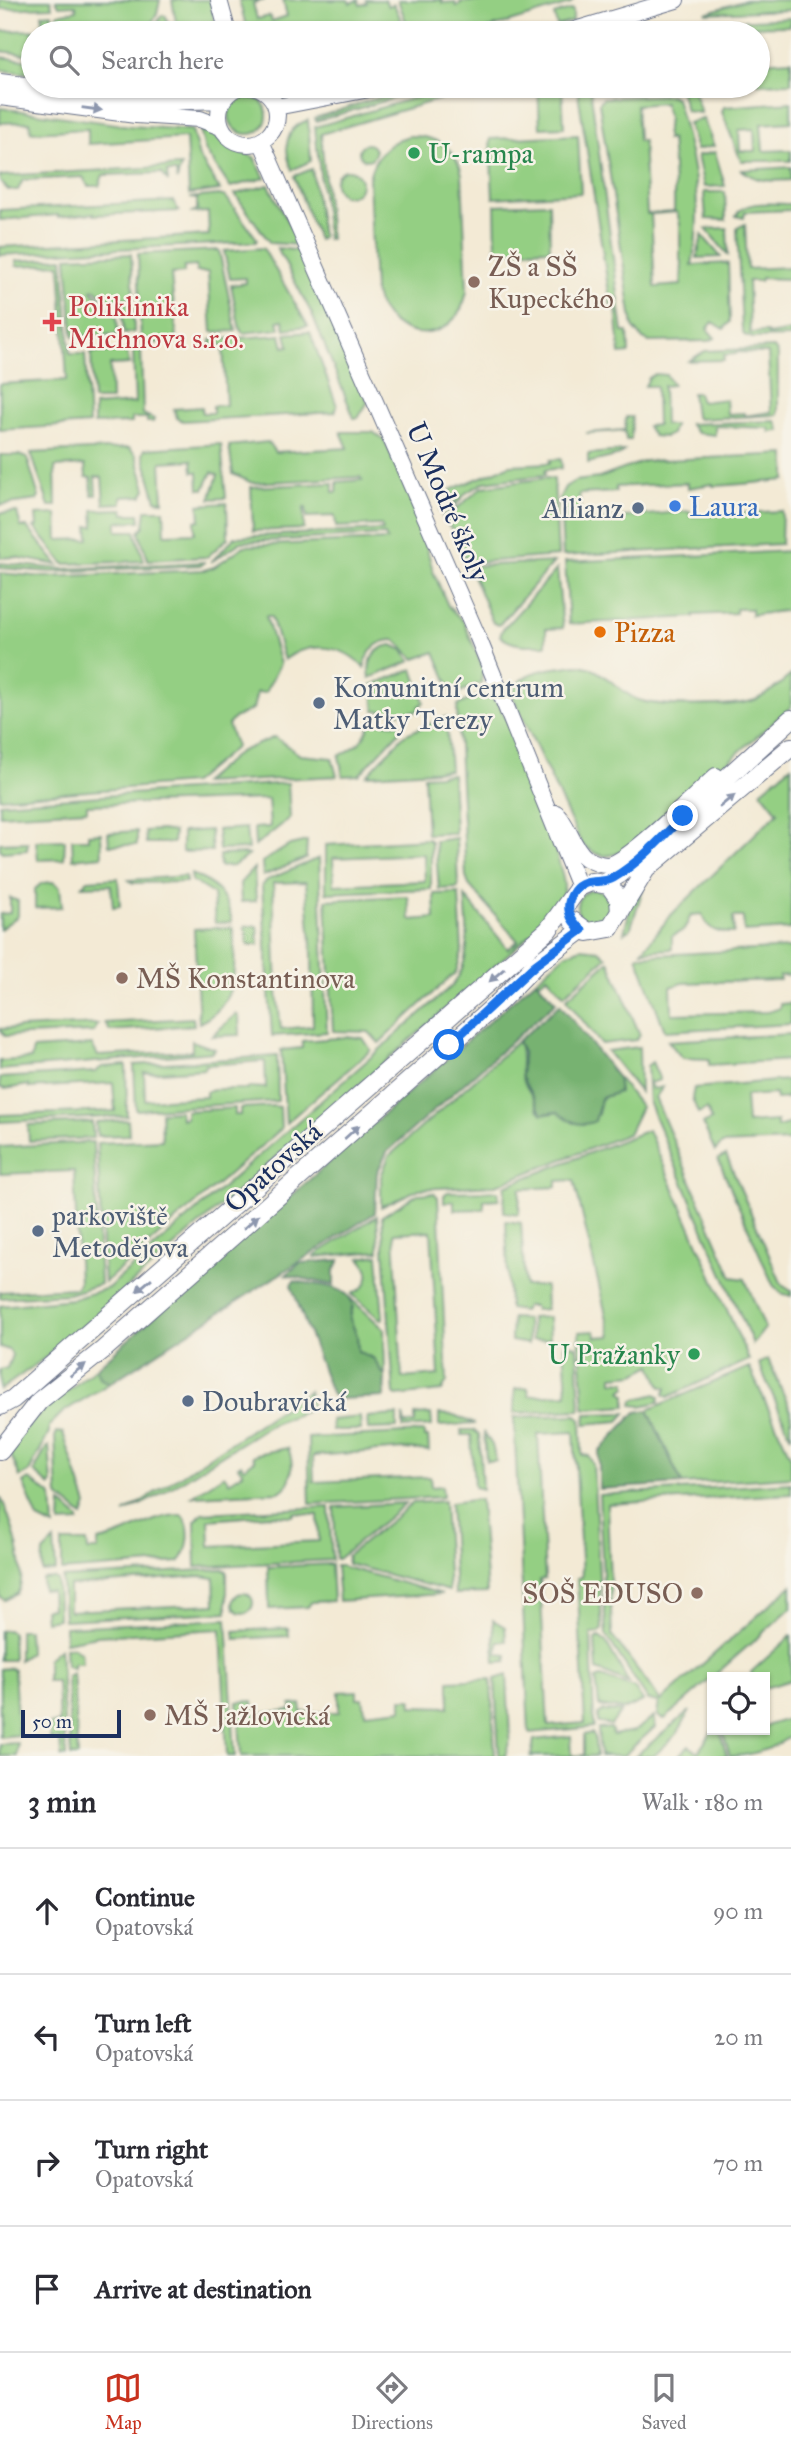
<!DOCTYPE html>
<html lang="en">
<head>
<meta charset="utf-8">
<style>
	:root { --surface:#fff; --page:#f7f7f7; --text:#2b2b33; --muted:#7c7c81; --line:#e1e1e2; --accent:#c8321e }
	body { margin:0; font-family:"IM FELL Great Primer",serif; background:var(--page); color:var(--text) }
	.controls { position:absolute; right:21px; bottom:21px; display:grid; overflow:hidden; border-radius:0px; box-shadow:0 2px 5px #0004 }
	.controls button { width:63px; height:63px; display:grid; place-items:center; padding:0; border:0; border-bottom:2px solid var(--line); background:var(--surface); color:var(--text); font:35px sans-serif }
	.scale { position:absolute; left:21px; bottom:18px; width:100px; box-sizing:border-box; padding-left:7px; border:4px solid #1b2f5e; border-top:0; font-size:19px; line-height:24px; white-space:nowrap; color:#1b2f5e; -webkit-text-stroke:5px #f7f3e8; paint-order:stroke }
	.stop { position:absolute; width:21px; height:21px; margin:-16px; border:5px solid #1a73e8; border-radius:50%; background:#fff }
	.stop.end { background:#1a73e8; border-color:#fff; box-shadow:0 2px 7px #0008 }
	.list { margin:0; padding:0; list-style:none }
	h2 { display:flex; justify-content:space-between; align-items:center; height:91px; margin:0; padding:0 28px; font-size:30px }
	h2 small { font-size:23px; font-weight:400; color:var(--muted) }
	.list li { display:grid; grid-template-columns:46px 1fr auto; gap:21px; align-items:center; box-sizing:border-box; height:126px; padding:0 28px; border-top:2px solid var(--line) }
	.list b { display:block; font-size:26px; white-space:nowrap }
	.list p { margin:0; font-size:23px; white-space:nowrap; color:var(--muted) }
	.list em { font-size:23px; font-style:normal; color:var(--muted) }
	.icon { flex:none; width:38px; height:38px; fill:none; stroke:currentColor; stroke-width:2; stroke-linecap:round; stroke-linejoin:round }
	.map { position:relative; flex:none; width:791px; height:1756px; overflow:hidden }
	.search { position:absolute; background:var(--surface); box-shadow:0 2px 5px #0004; left:21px; right:21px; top:21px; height:77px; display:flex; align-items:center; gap:18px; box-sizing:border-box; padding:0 24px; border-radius:38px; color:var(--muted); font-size:26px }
	.sheet { height:595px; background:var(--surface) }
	nav { display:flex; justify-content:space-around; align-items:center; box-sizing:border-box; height:98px; border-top:2px solid var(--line); background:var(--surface); font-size:19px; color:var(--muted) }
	nav a { display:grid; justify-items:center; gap:4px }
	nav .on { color:var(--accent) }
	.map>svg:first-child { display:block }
	.green { fill:#94cf83; stroke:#587f70; stroke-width:2; fill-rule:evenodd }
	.forest { fill:#77b271; stroke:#497068; stroke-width:2 }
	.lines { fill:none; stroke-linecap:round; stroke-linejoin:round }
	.tertiary-casing { stroke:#677088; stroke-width:18 }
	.secondary-casing { stroke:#677088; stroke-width:20 }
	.tertiary { stroke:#fff; stroke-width:16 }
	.secondary { stroke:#fff; stroke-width:18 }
	.oneway { fill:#8d97ae }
	.route { stroke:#1a73e8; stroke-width:9 }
	.leisure-dot { fill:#2e9e5b; stroke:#f7f3e8; stroke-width:2.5 }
	.education-dot { fill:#8d6e63; stroke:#f7f3e8; stroke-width:2.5 }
	.health-dot { fill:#e0444e; stroke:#f7f3e8; stroke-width:2.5 }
	.shop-dot { fill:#3f7fe0; stroke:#f7f3e8; stroke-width:2.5 }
	.service-dot { fill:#5c6f8a; stroke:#f7f3e8; stroke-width:2.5 }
	.food-dot { fill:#e8710a; stroke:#f7f3e8; stroke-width:2.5 }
	.labels { text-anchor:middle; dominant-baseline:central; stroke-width:5; stroke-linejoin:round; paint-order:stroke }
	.leisure-label { font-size:28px; fill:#27864d; stroke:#f7f3e8; text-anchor:start }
	.education-label { font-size:28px; fill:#785e54; stroke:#f7f3e8; text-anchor:start }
	.health-label { font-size:28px; fill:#be3a42; stroke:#f7f3e8; text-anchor:start }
	.street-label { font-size:28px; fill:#1b2f5e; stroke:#f7f3e8 }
	.shop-label { font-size:28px; fill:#366cbe; stroke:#f7f3e8; text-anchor:start }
	.service-label { font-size:28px; fill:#4e5e75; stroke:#f7f3e8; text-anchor:start }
	.food-label { font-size:28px; fill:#c56008; stroke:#f7f3e8; text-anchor:start }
</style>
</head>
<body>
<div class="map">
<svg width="791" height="1756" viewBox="0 0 791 1756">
	<rect width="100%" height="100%" fill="#f7f3e8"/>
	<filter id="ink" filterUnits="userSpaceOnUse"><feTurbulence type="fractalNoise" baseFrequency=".0143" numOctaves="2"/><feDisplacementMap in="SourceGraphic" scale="14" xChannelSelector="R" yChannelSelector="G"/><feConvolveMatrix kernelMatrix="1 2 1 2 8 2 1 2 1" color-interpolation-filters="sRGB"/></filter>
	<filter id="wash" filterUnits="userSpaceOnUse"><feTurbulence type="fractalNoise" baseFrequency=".00686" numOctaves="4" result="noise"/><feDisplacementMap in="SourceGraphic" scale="28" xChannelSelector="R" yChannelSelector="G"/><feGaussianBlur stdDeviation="1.57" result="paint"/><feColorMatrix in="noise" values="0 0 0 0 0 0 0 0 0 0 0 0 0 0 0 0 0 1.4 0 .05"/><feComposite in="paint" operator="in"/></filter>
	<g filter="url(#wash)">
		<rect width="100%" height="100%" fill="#f3ead5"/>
		<path class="green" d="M0,0H51L52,7L0,9Z
			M56,0H160L157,14L146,33H58V14L77,10L76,5L59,6Z
			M172,0H210L217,33H178Z
			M239,0H265L253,3L257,19L270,16L272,21L287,16L283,0H348L350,3L358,0L360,5L367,3L366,0H385L388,6L394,4L403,24L379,33H343L341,28L324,33H274L272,29L248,33Z
			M398,0H442V3L455,2L456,6L460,5V2L573,0L570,4L473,33H410Z
			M746,0H791V10L705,13Z
			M573,9V21L557,26L554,15Z
			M52,13L53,33H33V55L0,51V31L43,30L42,14Z
			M162,15L166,16L170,33H151Z
			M791,18L789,26L717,27V30H706V33H694L690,23Z
			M648,22L653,23L657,33H611Z
			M0,57L33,61V74L0,70Z
			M791,60V83L758,84V62Z
			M118,86H181L183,91Z
			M416,86H436L316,121L315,118Z
			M455,86H484L321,134L330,239H327L315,127Z
			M538,86H562L564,127L540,128Z
			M577,86H590L623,332H628L629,353L620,354L616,306H611Z
			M597,86H672L665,89L604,92Z
			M679,86H692L701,113L686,111Z
			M670,95L676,98C693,158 704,202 692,265L728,263L730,322L724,329L713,322L707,329L715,338L709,341L649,342L643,339L633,327L599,103L603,98ZM664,103L668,116L666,140L671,139C673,164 675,188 674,212L647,214L643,141H638L636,105ZM677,212L680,224V260L682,261L681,285L655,287L651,214Z
			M229 115a19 19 0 1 1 38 0a19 19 0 1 1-38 0Z
			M791,102V122L761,124L763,151L791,150V161H741L722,112L724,107ZM754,129L755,151H740L739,130Z
			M0,108L130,126L192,130L199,157L220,190L189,194L186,138L88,144V129L31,132L30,122L0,123Z
			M703,119L714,146L696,150L688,123Z
			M308,120L311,161L292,170C284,149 283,129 308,120Z
			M200,130L212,132L230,148L254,157L265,178L230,187L205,150Z
			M578,135L581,193L493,198L490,139Z
			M409,136C436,135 456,148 462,174L467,291C456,349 388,346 374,291L369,178C374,156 387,142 409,136Z
			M359 152a8 8 0 1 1 16 0a8 8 0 1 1-16 0Z
			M715,152L725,186L704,187L697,156Z
			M181,166L177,180L176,172H167L168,182L162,173L103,175L99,186H88L83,177L23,180L18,190H8L0,181V176Z
			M791,167V180C773,181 757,183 742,170Z
			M312,169L322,237L318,240L294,176Z
			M335 183a13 13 0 1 1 26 0a13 13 0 1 1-26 0Z
			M269,185L299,245L270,243L235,194Z
			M704,192H725L726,220L706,219Z
			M219,195L226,197L257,239L256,242L0,255V247L209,235L208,212L190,213L197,210V199L190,198Z
			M173,201L179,211L94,215V213L58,217V215L0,220V210Z
			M549,203L550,249L496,251L495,205Z
			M791,204V210L745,212L744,218L736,216C743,199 775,204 791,204Z
			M745,224L747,269L791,267V277L788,279L761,278L760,281H748L750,333L767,332L768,335L791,331V337L752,338L744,335L742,329L737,228Z
			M727,228L728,255L706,229Z
			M702,235L721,257L697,258Z
			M263,248L308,326L285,329L283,320L278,321L280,329L243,333L240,330L231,285L246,283V278L230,279L224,251Z
			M277,248L302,251L368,402L358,418H354L312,314Z
			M219,250L236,331L212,332L208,272H196V266L184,267V273L171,274L177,341L141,344L138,254Z
			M131,254L134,298L107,300L95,289L92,290L117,317L118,334L73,337L67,257Z
			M63,258L70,354H85L89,424L0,430V384L67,380L60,264L16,266V261Z
			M133,303L134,332L124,334L121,304Z
			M310,332L337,406L335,412L183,421L177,418L174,409L202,407V413H213V406L226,405L223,345H211V340L281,335L284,347L289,346L286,334Z
			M774,348L778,354V414L776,415L698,419L695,416L692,393H698L701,402L726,399L727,414L744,413V416L771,412L768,353L737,352L736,354L724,355V360L689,361L705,351Z
			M127,350L129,364L110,365L111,400H93L91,353Z
			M141,350L143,414L154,419L153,422H147V418H132V423L94,424V406L135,403L133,351Z
			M655,374L666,375L673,385L663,386L664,425H674L671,434L665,437L653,436L647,426L657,425L656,386H645L649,378Z
			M626,417H632L631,440H626L625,431L586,433L625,430Z
			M776,421L780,431L770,432L769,428L715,426V435L697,433L689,424Z
			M341,432H373L385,441L420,523L433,571L448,606L464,622L483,668L481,683L453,695L435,652L415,659L395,640C376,640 368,650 364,668C344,644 309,641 284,660L271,616H266L280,664L265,693L257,692L253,709L234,718L228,725L236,747L192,783L0,798V573L46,577L204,570L214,567L244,546L387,540L385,535L241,542L211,562L235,537L383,530L381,525L336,527L335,516L307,517L306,508L304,507V529L253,531L251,487L333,483V492H337V482L362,480L360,477L252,483L233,474L229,446L268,442L275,452L348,448Z
			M221,444L226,498L210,499L218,475L212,472L204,489H199L198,472H193L192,460L161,462L163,501L156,500L143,454L145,449Z
			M129,448L136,455L146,489L142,496L122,497V503L104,504L102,477H95L96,495H92L91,478L86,477L85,465L55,467L56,506H49L31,453Z
			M624,451L620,455L588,463V454Z
			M786,454V480C760,482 740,485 713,486V484L688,488V483C664,484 641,485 616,487V492L579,494L581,521L690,511V516L782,511L781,544L563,556L560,497L565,487L575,481L599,478L645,461Z
			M0,455H19L27,458L39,497L37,500L0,505Z
			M561,459L562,468L545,470V475L485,482L466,493L453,508L439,511L456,504L450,490L510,465L550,463V460Z
			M546,478L554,479L558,556L467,563L456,535L442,516L455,510L482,487Z
			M227,503L228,538L207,557L148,560L139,532L144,526L146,510H164L165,534L195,533V521L200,520L199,505Z
			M123,509L124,514H139L140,521L117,522V531H135L144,561L64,564L34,527L37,526L36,515L57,514L58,540L89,539L88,526H94L93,510Z
			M17,512L21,527H27L58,565L15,557L0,558V513Z
			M791,551V610L751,615V609H736V613L694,615V617L569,624L565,562Z
			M204,562L202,565L52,572L0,568V563L62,569Z
			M554,562L499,625L493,623L469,566Z
			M557,569L563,628L546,629V645C530,645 513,647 500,636L502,630Z
			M392,645L403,650L411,661L370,678C367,662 374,647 392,645Z
			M576,665C600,665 615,689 636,699C657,708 733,707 755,700C768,695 780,684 791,675V707L626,850C607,859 597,858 581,843L512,695C519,668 553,669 576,665Z
			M413,669L424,702L419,707L422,710L402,713L375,710L372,685Z
			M478,696C486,696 493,697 498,704C510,720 565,869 564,887C563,900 554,910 547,920L56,1350L0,1390V1370L7,1368L12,1355L9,1350L0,1347V1306L73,1299L108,1288L453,985C473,958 467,928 465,896L508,949L518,941L469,885L466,877L457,710L458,705Z
			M446,717L450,770L367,775L404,735Z
			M371,722L400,724V731L359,775L343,776L339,756C357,747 364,741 371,722Z
			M275,737L300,755L332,758L337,776L202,783L239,752Z
			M791,766V929L744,932L743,917H733L734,933C717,933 708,931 702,914L691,915L684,930L672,936V949L642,951L672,914L778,812L761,791Z
			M452,774L455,833L427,834L424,776Z
			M288,783L290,818L255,846L254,828L270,827L268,799L87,805V810L0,815V803Z
			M246,828L248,849L219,850L217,830Z
			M161,830L174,832L173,843H146L145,831Z
			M210,830L212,851L182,852V832Z
			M137,831V845H109L108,833Z
			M101,833L102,856L73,859L72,839H88V834Z
			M456,838L458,888L439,889L435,841Z
			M428,839L431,842V889L326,893V845ZM424,854L425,881L334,885L333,858Z
			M65,840L64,859L38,860L36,841Z
			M307,841L306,858L263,876L262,862L290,845Z
			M28,842L27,850L3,852L0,849V843Z
			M245,854L249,855L233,866L220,867L219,855Z
			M319,858L327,1032L272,1036L262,886L267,880ZM306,882L312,954L313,1026L281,1029L277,992L273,883Z
			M254,868L256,901L241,902L240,883Z
			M191,874C214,882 228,897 232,922L215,923L213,894L192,881Z
			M185,876L186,882L133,883L129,880Z
			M118,878L120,906L113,907L111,885L82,886L88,880Z
			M42,883L53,882L60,887L62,907L35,908V889Z
			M643,889L630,930L624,933L631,904Z
			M577 907a17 17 0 1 1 34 0a17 17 0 1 1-34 0Z
			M459,893L462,952L456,972L379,1043L369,1032L333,1031L326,900L408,896L410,920L435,918L434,894Z
			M10,898L18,901V916L0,929V914L10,913Z
			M245,926H257L259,945H248Z
			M233,927C236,965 239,1005 199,1023L194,929Z
			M581,948L599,950L607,957L564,995L547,976L539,983L536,980L565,954Z
			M791,948V975L780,976V980L683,983L671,987L672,1014L768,1012L780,1008V1004L791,1003V1024L665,1031L637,956Z
			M609,961L640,1035L636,1040L601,1044L566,999Z
			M236,1014L239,1016L240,1035L212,1036Z
			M193,1018L194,1025L110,1031L105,1023Z
			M98,1024L94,1032L5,1036L0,1029Z
			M791,1034V1060L709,1065V1059L682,1058L668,1041Z
			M349,1037L363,1038L371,1050L286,1123L281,1050L302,1048V1041Z
			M192,1041L215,1049L213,1052L0,1070V1061L31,1059L33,1049L92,1045L98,1056L192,1051Z
			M518,1041C523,1053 520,1062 521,1075C523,1086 536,1095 538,1110L549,1114L557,1112L574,1123L598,1114L601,1099L609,1095L617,1077L641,1107L628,1134L496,1185L419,1189L381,1207V1176L389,1156Z
			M639,1047L640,1092L607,1051Z
			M277,1056L278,1101L136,1110L134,1065ZM265,1061L266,1088L249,1087L248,1089H218L206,1092V1097L145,1100L144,1073L205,1069V1065Z
			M652,1062L660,1080L649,1083L653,1089L663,1087L655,1098L732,1277L745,1279L765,1328L753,1344L649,1104L647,1066Z
			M126,1065L127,1116L0,1122V1115L115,1111L113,1083L29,1088V1085L5,1089L0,1087V1078L95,1072L102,1067Z
			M787,1080L788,1098L776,1099L775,1094L745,1096L747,1123L777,1121V1127L791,1123V1141L722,1144L715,1151L703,1124L711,1120L707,1109L698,1113L692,1098L694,1088Z
			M272,1106L280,1107L281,1129L104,1283L97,1143L162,1140L161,1112L180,1111L181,1119L186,1118V1111L235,1108V1115H240V1108Z
			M128,1120L129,1135L97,1136L96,1122Z
			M92,1122L93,1138L29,1141L28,1125Z
			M648,1130L749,1360L668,1397L664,1394L667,1387H661L652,1365L635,1374L613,1376V1381L626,1382V1387L621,1391L626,1395V1406L587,1409L584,1408L579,1332L595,1331L596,1337L611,1336L574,1180L557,1181V1187L520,1189L519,1214L504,1212L505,1186Z
			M93,1142L100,1284L69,1294L0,1298V1292L76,1288L79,1283L74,1171L0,1174V1147Z
			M726,1155L782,1285L791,1291V1296L781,1293L773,1285L718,1159Z
			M498,1191L499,1199L484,1200V1209L454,1210V1201L444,1203V1195L448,1192Z
			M434,1193L438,1197L447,1381L442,1391L396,1396L394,1394L382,1216L418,1194ZM431,1231L439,1375L402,1378L394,1233Z
			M377,1216L379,1251L314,1257L315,1255Z
			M506,1221L521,1223L525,1286H545L546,1309L535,1310L534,1306H526L523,1311L509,1309Z
			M378,1255L383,1318L381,1320L352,1294C371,1287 373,1271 360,1258Z
			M350,1298L384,1329L385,1377L374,1359L358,1351L357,1336L350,1319L353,1307Z
			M549,1317L550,1339L532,1340L531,1318Z
			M512,1318L527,1319L528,1344L511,1341Z
			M574,1345L577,1348L580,1410L514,1413L515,1389L528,1388L529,1396L567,1394L564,1346Z
			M768,1359L791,1411V1437L759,1364Z
			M749,1367L791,1457V1477L682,1484L648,1410Z
			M96,1368L98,1375L110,1383L63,1412L49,1426V1433L29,1472L20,1477L11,1455L21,1429Z
			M309,1391L311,1404L309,1410L268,1426L158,1496L124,1513Z
			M656,1394L660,1397L659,1402L641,1406L632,1405L633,1400Z
			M626,1413L619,1421L585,1424L586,1414Z
			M431,1414L432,1426L403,1428V1416L405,1424L415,1423V1415Z
			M439,1414L454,1415L475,1424L439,1426Z
			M397,1415V1428L368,1429L367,1417Z
			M577,1415L581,1420L582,1455L589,1456L593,1464L602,1629L599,1633L591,1634L594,1727L529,1733L514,1417ZM574,1432L582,1577L577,1578L585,1723L548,1726L540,1580L545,1579L538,1434Z
			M360,1417L361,1430H332L331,1420Z
			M461,1430H474L479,1435L482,1489L474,1487L471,1435H462Z
			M57,1432L63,1433L87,1505L83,1516L58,1496L55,1437Z
			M424,1432V1437H428L429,1451L404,1449L313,1456L314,1482L430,1477L431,1487L442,1486L443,1497L310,1504L308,1438Z
			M484,1432L492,1445L496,1461H486Z
			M49,1446L52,1483L50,1486L34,1472L46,1448Z
			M288,1448C294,1463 294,1484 279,1492L192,1496L224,1475L229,1482L243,1473L238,1466L241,1464L244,1468L255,1460L253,1456L257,1454Z
			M29,1479L52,1496L54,1527L38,1519L23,1483Z
			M791,1483V1494L607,1504L612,1635L661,1701L791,1586V1608L665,1719L660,1718L657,1714L659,1702L648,1700L606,1635L599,1495Z
			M0,1496C10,1516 30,1575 17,1594L5,1600L0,1597Z
			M480,1499L487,1593L455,1594L450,1503Z
			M444,1501L449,1591L348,1564L347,1556L413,1503Z
			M61,1503L79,1519V1522L60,1523Z
			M406,1503L338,1559H336L334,1507Z
			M329,1507L332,1560L196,1567L195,1521L202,1513ZM294,1513L318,1515L319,1541L210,1546L209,1520L269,1515L293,1516Z
			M182,1515C193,1526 189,1552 179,1562L62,1571V1542H87L88,1550H98V1541C128,1537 152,1514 182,1515Z
			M54,1541L56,1571L42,1572L43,1552Z
			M331,1564L333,1601L311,1602L308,1607L269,1609L268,1567Z
			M336,1566H341L442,1594L339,1601Z
			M223,1569L227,1571V1612L64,1620L62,1578ZM201,1576L214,1578L215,1604L69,1611V1586Z
			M54,1578L57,1580L58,1619L45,1621L44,1609L52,1608L51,1591L43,1590L42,1579Z
			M233 1603a10 10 0 1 1 20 0a10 10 0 1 1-20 0Z
			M227,1619L235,1756H227L221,1629L97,1636L65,1642V1627Z
			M493,1620L505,1627L506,1641L498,1642L497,1654L507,1655V1661L495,1662Z
			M288,1628L289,1636L235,1639L234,1631Z
			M8,1630L12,1633L13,1660H0V1631Z
			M19,1630H28L29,1653L19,1660Z
			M791,1636V1680L765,1688V1677H752L751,1672Z
			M599,1637L606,1642L629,1683L597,1670L595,1640Z
			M73,1647L81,1653L82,1663H73V1668L66,1666L65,1648Z
			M60,1648L66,1756H61L60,1739L50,1740V1724L59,1723L57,1681H47V1659Z
			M10,1668L14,1670L18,1735L0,1737V1669Z
			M73,1673L78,1756H71L67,1676Z
			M507,1675L510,1739L505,1756H499L495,1679Z
			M601,1677L634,1688L643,1701L624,1710L599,1706L596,1679Z
			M491,1679L495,1756H241L238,1702L253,1701L254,1714L291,1710V1705L301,1704L302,1712H339V1692L357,1691V1698H363L365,1713L402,1709V1699H412V1706L449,1707V1681Z
			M603,1710L604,1711L621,1712L611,1725L598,1723V1715Z
			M690,1711L677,1734L654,1756H635Z
			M654,1717L655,1727L623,1756H600L598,1729L611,1728L613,1735L634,1731Z
			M791,1718V1736C774,1748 754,1756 730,1756L722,1730H740L741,1733L765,1730V1726Z
			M713,1730H719L727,1756H678L689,1746L698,1752Z
			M592,1733L595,1737L596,1756H531L534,1740L571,1736L572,1756L584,1755V1735Z
			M18,1743L17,1756H0V1744Z"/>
		<path class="forest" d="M536,980L556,1002L387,1152L377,1173L375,1213L110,1383L101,1379L96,1368Z
			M560,1004L617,1077L619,1092L601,1098L595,1121C581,1129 568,1120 557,1112L542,1114L521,1076L523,1053L518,1041Z
			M340,1260L334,1271V1285L286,1275L300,1263Z
			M294,1281C309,1284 348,1284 352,1303C354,1308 349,1313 350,1319L357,1336L358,1351L374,1359L385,1377L384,1397L340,1399L332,1395L291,1285Z
			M648,1410L682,1484L599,1489V1452L636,1412Z"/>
	</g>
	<g filter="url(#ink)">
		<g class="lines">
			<g class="tertiary-casing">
				<path id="tertiary" d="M219,0L228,33
					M565,33L676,0
					M0,82L158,102L222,100
					M219 115a29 29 0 1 1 58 0a29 29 0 1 1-58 0Z
					M0,97L136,115L200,119L221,127
					M276,107L385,86
					M261,141L477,635L579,887
					M556,813C569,825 572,848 586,858C593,862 603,867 612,864C634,856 695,795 716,776"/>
			</g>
			<g class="secondary-casing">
				<path id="secondary" d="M605,883L620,874L665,834L791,719
					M573,921L588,932L610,928L646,869L791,747
					M0,1406L13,1399L548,930L579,887L591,882L609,885L619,899L620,913
					M0,1451L39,1401L103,1350L500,1001L535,965L582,930"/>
			</g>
			<use href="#tertiary" class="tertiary"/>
			<use href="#secondary" class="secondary"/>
		</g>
		<defs><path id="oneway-solid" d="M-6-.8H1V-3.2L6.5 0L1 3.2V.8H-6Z" transform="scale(1.75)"/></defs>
		<g class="oneway">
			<use href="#oneway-solid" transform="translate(92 109) rotate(8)"/>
			<use href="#oneway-solid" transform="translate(727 801) rotate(-39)"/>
			<use href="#oneway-solid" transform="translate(497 975) rotate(139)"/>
			<use href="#oneway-solid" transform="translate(352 1132) rotate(-42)"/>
			<use href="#oneway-solid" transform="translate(251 1222) rotate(-41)"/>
			<use href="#oneway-solid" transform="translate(144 1285) rotate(139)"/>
			<use href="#oneway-solid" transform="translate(78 1370) rotate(-38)"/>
		</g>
	</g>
	<g class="lines" filter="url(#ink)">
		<path class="route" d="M449,1045L535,965L582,930C569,920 564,905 574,891C585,877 601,885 613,878C639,863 663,837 683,816"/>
	</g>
	<g class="leisure-dot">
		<circle cx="414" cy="153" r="7"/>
		<circle cx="694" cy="1354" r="7"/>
	</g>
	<g class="education-dot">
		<circle cx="474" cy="282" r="7"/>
		<circle cx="122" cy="978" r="7"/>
		<circle cx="697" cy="1593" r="7"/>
		<circle cx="150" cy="1715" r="7"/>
	</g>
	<path class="health-dot" d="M48.5 311.5h7v7h7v7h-7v7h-7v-7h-7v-7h7z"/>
	<circle class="shop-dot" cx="675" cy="506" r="7"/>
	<g class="service-dot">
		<circle cx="638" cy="508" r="7"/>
		<circle cx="319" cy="703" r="7"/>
		<circle cx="38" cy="1231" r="7"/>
		<circle cx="188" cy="1401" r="7"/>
	</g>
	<circle class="food-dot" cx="600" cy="632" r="7"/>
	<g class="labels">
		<g class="leisure-label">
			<text x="428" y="153">U-rampa</text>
			<text x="680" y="1354" text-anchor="end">U Pražanky</text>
		</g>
		<g class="education-label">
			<text x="488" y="266">ZŠ a SŠ<tspan x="488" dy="32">Kupeckého</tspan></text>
			<text x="136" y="978">MŠ Konstantinova</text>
			<text x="683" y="1593" text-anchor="end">SOŠ EDUSO</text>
			<text x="164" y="1715">MŠ Jažlovická</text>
		</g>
		<g class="health-label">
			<text x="68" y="306">Poliklinika<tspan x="68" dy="32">Michnova s.r.o.</tspan></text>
		</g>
		<g class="street-label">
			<text transform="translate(448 502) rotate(67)">U Modré školy</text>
			<text transform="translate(273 1167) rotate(-42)">Opatovská</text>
		</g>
		<g class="shop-label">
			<text x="689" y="506">Laura</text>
		</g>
		<g class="service-label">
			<text x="624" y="508" text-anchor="end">Allianz</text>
			<text x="333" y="687">Komunitní centrum<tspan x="333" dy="32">Matky Terezy</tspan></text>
			<text x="52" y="1215">parkoviště<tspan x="52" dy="32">Metodějova</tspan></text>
			<text x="202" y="1401">Doubravická</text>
		</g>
		<g class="food-label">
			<text x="614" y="632">Pizza</text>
		</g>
	</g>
</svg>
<div class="controls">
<button><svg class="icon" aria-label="locate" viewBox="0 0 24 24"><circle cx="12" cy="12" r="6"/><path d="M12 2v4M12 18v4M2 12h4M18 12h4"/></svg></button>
</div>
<div class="scale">50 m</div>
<div class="stop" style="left:449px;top:1045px"></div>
<div class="stop end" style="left:683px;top:816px"></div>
<div class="search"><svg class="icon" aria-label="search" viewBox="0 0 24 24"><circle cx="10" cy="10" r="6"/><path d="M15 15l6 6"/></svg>Search here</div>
</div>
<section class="sheet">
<h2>3 min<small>Walk · 180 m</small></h2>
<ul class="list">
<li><svg class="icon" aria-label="ahead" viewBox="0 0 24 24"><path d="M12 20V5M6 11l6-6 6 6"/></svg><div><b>Continue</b><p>Opatovská</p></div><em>90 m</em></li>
<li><svg class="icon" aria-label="left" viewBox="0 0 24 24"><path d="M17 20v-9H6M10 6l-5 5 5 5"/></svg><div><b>Turn left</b><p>Opatovská</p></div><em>20 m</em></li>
<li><svg class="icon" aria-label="right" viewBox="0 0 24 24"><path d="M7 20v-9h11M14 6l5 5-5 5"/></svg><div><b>Turn right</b><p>Opatovská</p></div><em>70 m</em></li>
<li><svg class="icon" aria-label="arrive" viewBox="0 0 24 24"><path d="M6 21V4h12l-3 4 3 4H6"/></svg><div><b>Arrive at destination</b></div></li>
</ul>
</section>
<nav>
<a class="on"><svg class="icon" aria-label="map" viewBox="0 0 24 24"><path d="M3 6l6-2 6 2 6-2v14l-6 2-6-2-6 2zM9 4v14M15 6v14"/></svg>Map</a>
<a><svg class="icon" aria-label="directions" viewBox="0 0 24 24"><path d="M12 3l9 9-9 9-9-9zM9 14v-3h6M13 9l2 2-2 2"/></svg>Directions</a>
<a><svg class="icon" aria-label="saved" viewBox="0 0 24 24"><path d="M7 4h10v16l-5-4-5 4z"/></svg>Saved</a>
</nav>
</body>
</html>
